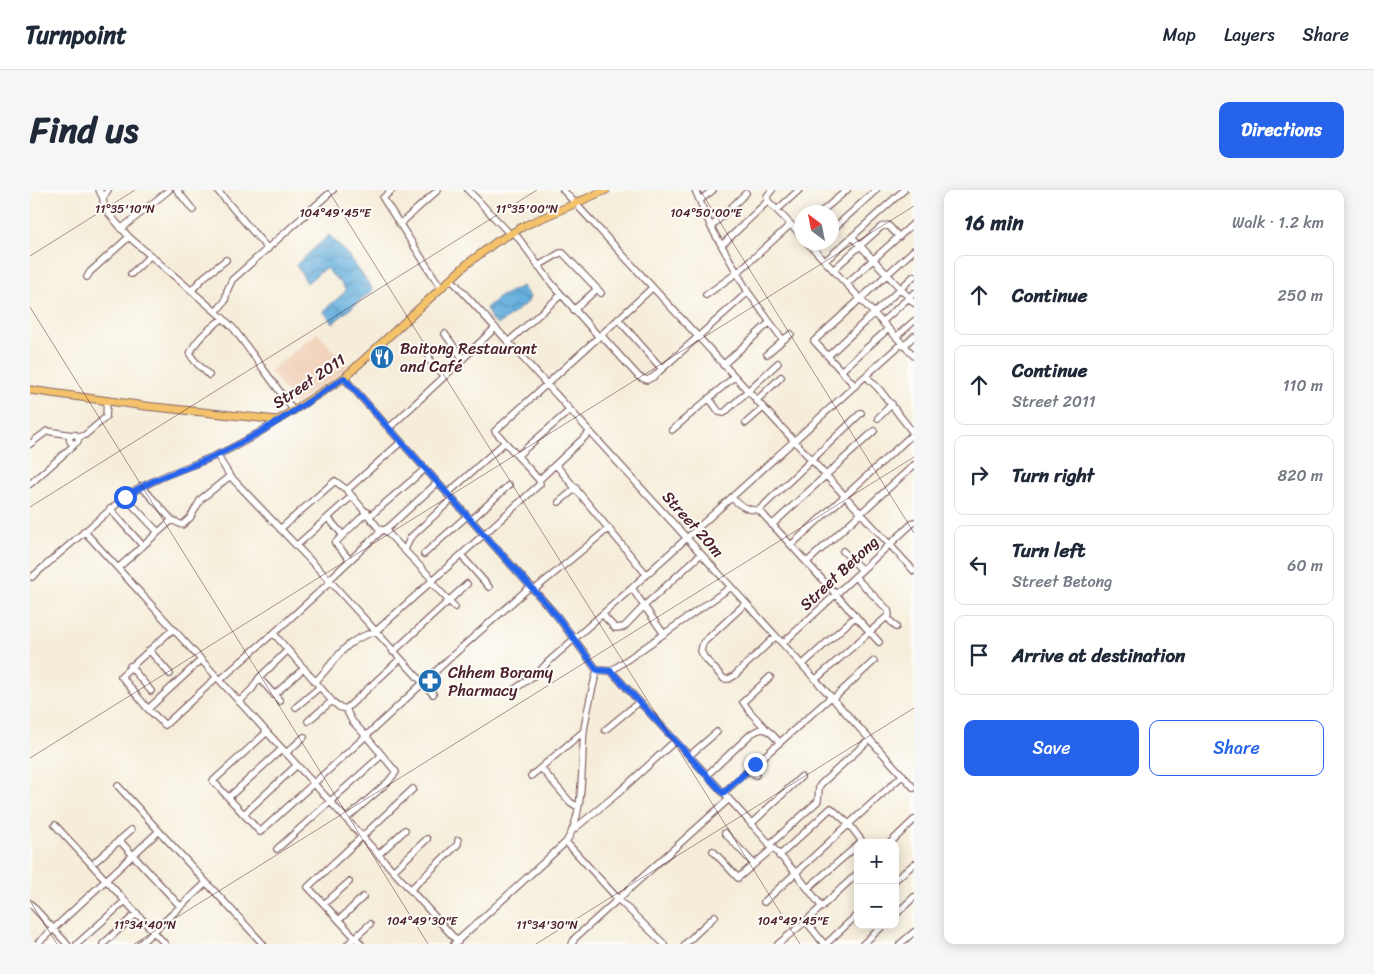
<!DOCTYPE html>
<html lang="en">
<head>
<meta charset="utf-8">
<style>
	:root { --surface:#fff; --page:#f6f6f7; --text:#1f2937; --muted:#747a83; --line:#e0e1e3; --accent:#2563eb }
	body { margin:0; font-family:Sriracha,sans-serif; background:var(--page); color:var(--text) }
	.controls { position:absolute; right:15px; bottom:15px; display:grid; overflow:hidden; border-radius:10px; box-shadow:0 2px 12px #0003 }
	.controls button { width:45px; height:45px; display:grid; place-items:center; padding:0; border:0; border-bottom:1px solid var(--line); background:var(--surface); color:var(--text); font:25px sans-serif }
	.compass { position:absolute; left:764px; top:15px; width:45px; height:45px; border-radius:50%; background:var(--surface); box-shadow:0 2px 12px #0003; rotate:328deg }
	.stop { position:absolute; width:15px; height:15px; margin:-11px; border:4px solid #2563eb; border-radius:50%; background:#fff }
	.stop.end { background:#2563eb; border-color:#fff; box-shadow:0 1px 5px #0008 }
	.list { margin:0; padding:0; list-style:none }
	h2 { display:flex; justify-content:space-between; align-items:center; height:65px; margin:0; padding:0 20px; font-size:21px }
	h2 small { font-size:16px; font-weight:400; color:var(--muted) }
	.list li { display:grid; grid-template-columns:32px 1fr auto; gap:15px; align-items:center; box-sizing:border-box; height:80px; margin:0 10px 10px; padding:0 10px; border:1px solid var(--line); border-radius:10px }
	.list b { display:block; font-size:19px; white-space:nowrap }
	.list p { margin:0; font-size:16px; white-space:nowrap; color:var(--muted) }
	.list em { font-size:16px; font-style:normal; color:var(--muted) }
	.actions { display:flex; gap:10px; padding:15px 20px }
	.actions a { flex:1; padding:11px 0; border:1px solid var(--accent); border-radius:10px; text-align:center; font-size:18px; color:var(--accent) }
	.actions .main { background:var(--accent); color:#fff }
	.icon { flex:none; width:28px; height:28px; fill:none; stroke:currentColor; stroke-width:2; stroke-linecap:round; stroke-linejoin:round }
	.map { position:relative; flex:none; width:884px; height:754px; overflow:hidden; border-radius:10px }
	header { display:flex; align-items:center; gap:30px; box-sizing:border-box; height:70px; padding:0 25px; background:var(--surface); border-bottom:1px solid var(--line) }
	header strong { font-size:24px }
	nav { display:flex; gap:28px; margin-inline-start:auto; font-size:18px }
	.intro { display:flex; align-items:center; justify-content:space-between; box-sizing:border-box; height:120px; padding:0 30px }
	h1 { margin:0; font-size:35px }
	.button { padding:12px 22px; border-radius:10px; background:var(--accent); color:#fff; font-size:18px; font-weight:700 }
	main { display:flex; gap:30px; padding:0 30px }
	aside { flex:1; background:var(--surface); border-radius:10px; box-shadow:0 2px 12px #0003 }
	.map>svg:first-child { display:block }
	.built { fill:#f2d4be }
	.water { fill:url(#water-waves); stroke:#586784 }
	.lines { fill:none; stroke-linecap:round; stroke-linejoin:round }
	.minor-casing { stroke:#866768; stroke-width:8 }
	.major-casing { stroke:#866768; stroke-width:9 }
	.minor { stroke:#fff; stroke-width:5.5 }
	.major { stroke:#f4c26a; stroke-width:7 }
	.route { stroke:#2563eb; stroke-width:6 }
	.ticks { fill:none; stroke:#4a1f2b; stroke-width:1; stroke-opacity:0.45 }
	.labels { text-anchor:middle; dominant-baseline:central; stroke-width:4; stroke-linejoin:round; paint-order:stroke }
	.poi-label { font-size:16px; fill:#4a1f2b; stroke:#fdfcf7; text-anchor:start }
	.street-label { font-size:16px; fill:#4a1f2b; stroke:#fdfcf7 }
	.ticks-label { font-size:12px; text-anchor:middle; fill:#4a1f2b; stroke:#fdfcf7; stroke-width:4; stroke-linejoin:round; paint-order:stroke }
</style>
</head>
<body>
<header>
<strong>Turnpoint</strong>
<nav><a>Map</a><a>Layers</a><a>Share</a></nav>
</header>
<div class="intro"><h1>Find us</h1><a class="button">Directions</a></div>
<main>
<div class="map">
<svg width="884" height="754" viewBox="0 0 884 754">
	<defs>
		<pattern id="water-waves" width="16" height="10" patternUnits="userSpaceOnUse" patternTransform="scale(1.25)"><rect width="16" height="10" fill="#65afdd"/><path d="M0 5q4-4 8 0t8 0" fill="none" stroke="#558eb3"/></pattern>
	</defs>
	<rect width="100%" height="100%" fill="#fdfcf7"/>
	<filter id="ink" filterUnits="userSpaceOnUse"><feTurbulence type="fractalNoise" baseFrequency=".02" numOctaves="2"/><feDisplacementMap in="SourceGraphic" scale="10" xChannelSelector="R" yChannelSelector="G"/><feConvolveMatrix kernelMatrix="1 2 1 2 8 2 1 2 1" color-interpolation-filters="sRGB"/></filter>
	<filter id="wash" filterUnits="userSpaceOnUse"><feTurbulence type="fractalNoise" baseFrequency=".0096" numOctaves="4" result="noise"/><feDisplacementMap in="SourceGraphic" scale="20" xChannelSelector="R" yChannelSelector="G"/><feGaussianBlur stdDeviation="1.12" result="paint"/><feColorMatrix in="noise" values="0 0 0 0 0 0 0 0 0 0 0 0 0 0 0 0 0 1.4 0 .05"/><feComposite in="paint" operator="in"/></filter>
	<g filter="url(#wash)">
		<rect width="100%" height="100%" fill="#f5edd9"/>
		<path class="built" d="M287,143L320,177L312,184L266,214H264L240,181Z"/>
		<path class="water" d="M299,45L319,66L343,100L303,133L293,121L316,101L311,93L295,78L277,93L266,75Z
			M492,96L500,107L498,112L468,135L462,131L456,118L469,107Z"/>
	</g>
	<g filter="url(#ink)">
		<g class="lines">
			<g class="minor-casing">
				<path id="minor" d="M69,0L73,8L74,18L99,47L193,128L204,139L264,221
					M147,0L163,20
					M187,0L238,59
					M362,0L353,8L411,98
					M438,0L480,44
					M533,0L884,381
					M665,0L681,37L718,102L753,150L737,164
					M742,0L737,6L738,11L772,46
					M73,8L78,0
					M670,10L683,0
					M747,20L769,0
					M791,22L817,0
					M370,34L408,0
					M681,37L716,3
					M91,39L139,0
					M802,40L846,0
					M484,42L522,94L569,147
					M822,47L884,113
					M777,52L884,166
					M692,55L738,11
					M795,71L874,0
					M508,76L530,63H533L571,103
					M803,80L851,37L858,35L869,47
					M101,84L120,66
					M57,87L60,82L99,47
					M421,89L884,598
					M816,94L884,33
					M622,98L571,145L609,187L617,190L623,187L718,102
					M161,101L174,87L196,70
					M676,105L708,82L760,35
					M544,120L567,99
					M186,122L195,111L197,101L202,90L303,0
					M588,129L632,179
					M852,132L884,103
					M415,144L433,169
					M866,147L884,131
					M753,150L761,144
					M478,152L531,105
					M874,156L884,146
					M398,163L400,171L415,186L465,138
					M798,166L884,86
					M693,175L739,133
					M811,181L858,139
					M179,185C172,177 165,174 160,164C166,148 181,138 193,128
					M836,186L849,199L884,244
					M314,188L527,426L567,480C562,500 557,520 554,540C551,573 555,625 536,652L424,754
					M825,196L784,151L884,60
					M679,208L689,222L694,223L748,173
					M726,211L751,187
					M848,228L862,214
					M716,233L733,218
					M359,238L415,186
					M642,240L704,187
					M39.5 249a4.5 4.5 0 1 1 9 0a4.5 4.5 0 1 1-9 0Z
					M49,247L55,245L76,227L77,210
					M0,254L17,241L42,245
					M187,265L200,286L299,390L403,504
					M487,266L540,220
					M526,275L616,384
					M509,290L560,242
					M0,294L43,256L44,253
					M111,296L142,330L152,335L160,328L171,309L200,286
					M417,304L474,253
					M95,307L128,342
					M702,308C709,315 718,321 729,320L849,452
					M529,312L546,298
					M80,319L113,356
					M729,320L831,223
					M340,326L395,279
					M298,328L312,344
					M441,330L479,295
					M742,335L844,241
					M250,339L305,291L317,300
					M355,340L403,390
					M54,341L428,752
					M351,341L358,338L407,293
					M761,355L884,243
					M266,356L322,306L317,300L371,252
					M375,360L380,348L422,309
					M813,361L832,380
					M394,364L437,326
					M431,365L459,397
					M320,370L305,353L337,322
					M777,372L884,275
					M88,378L142,330
					M2,387L95,307C121,289 151,280 180,268C204,258 227,245 248,230
					M299,390L351,341L322,306
					M401,392L425,417
					M504,400L579,338
					M716,413L673,453L671,461L674,467L694,489H699L704,486L746,446
					M573,425L585,438L594,437L614,416L602,398L606,394L872,153
					M857,427L866,437
					M143,439L91,486L118,519L135,535L187,487
					M243,444L300,392
					M634,444L614,416L671,364
					M753,453L884,332
					M119,460L140,484
					M363,462L437,394
					M772,475L826,426
					M100,476L121,501
					M567,480L581,481L701,397
					M581,481L699,609L765,682L792,717
					M229,488L250,511
					M786,489L859,425L858,420L825,387
					M190,490L241,445H245L302,511L309,517L316,519L322,531L336,546L422,466L501,396
					M285,492C308,469 312,451 345,442L510,294L509,290L465,241L571,145
					M482,501L509,482L518,472L602,398
					M244,505L274,478
					M803,509L844,471
					M209,512L222,499L229,488L258,460
					M266,517L290,497
					M118,519L171,470
					M316,519L370,469
					M278,531L302,511
					M575,540L609,512
					M737,540L721,523L713,512L740,487
					M237,542L183,591L230,642L336,546L352,565L247,659
					M256,563L274,547
					M659,566L687,542
					M511,578L540,612L548,617
					M718,581L726,585
					M677,585L721,544C736,534 739,541 750,553
					M501,586L554,541
					M693,603L801,507
					M199,607L252,559
					M214,624L267,575
					M316,629L358,592L366,582L352,565
					M721,634L771,587
					M25,635L135,754
					M543,640L587,604L645,551
					M129,641L233,754
					M695,643L724,674
					M89,650L150,716
					M536,652L589,710L634,754
					M860,653L884,630
					M739,655L788,611L789,597L791,594L840,549
					M683,661L708,688L743,658
					M348,665L375,640
					M749,666L801,618L819,634L873,585
					M66,671L101,640
					M363,681L397,649
					M865,690L884,674
					M778,698L828,655
					M380,700L428,654V650
					M734,712L819,634L831,650L830,653
					M0,713L37,754
					M294,714L319,692
					M865,725L884,707
					M309,730L333,707
					M776,731L828,683
					M7,754L129,641L88,596
					M47,754L95,711
					M73,754L107,723
					M110,754L176,693
					M318,754L340,734
					M331,754L278,697L383,599
					M542,754L545,748L699,609
					M655,754L685,726
					M748,754L776,731L794,754
					M796,754L828,724
					M833,754L854,735
					M870,754L884,742"/>
			</g>
			<g class="major-casing">
				<path id="major" d="M0,200L115,216L248,230L314,188L437,74L466,52L496,35L576,0"/>
			</g>
			<use href="#minor" class="minor"/>
			<use href="#major" class="major"/>
		</g>
	</g>
	<g class="lines" filter="url(#ink)">
		<path class="route" d="M95,307C124,287 158,279 189,264C233,243 273,215 314,188L527,426L567,480L581,481L693,603L725,574"/>
	</g>
	<path class="ticks" d="M298,0L770,754M670,0L884,343M0,66L105,0M0,117L398,754M0,317L507,0M0,568L884,16M0,711L27,754M104,754L884,267M506,754L884,518"/>
	<defs>
		<g id="restaurant-disc" transform="scale(1.25)"><circle r="9.5" fill="#1f6fb2" stroke="#fdfcf7"/><path d="M-5-6h1v4h1v-4h1v4h1v-4h1v5L-1.5 .5V6h-2V.5L-5-1ZM5-6V6H3V1.5H1.5Q1.5-4 5-6Z" fill="#fff"/></g>
		<g id="pharmacy-disc" transform="scale(1.25)"><circle r="9.5" fill="#1f6fb2" stroke="#fdfcf7"/><path d="M-2-6h4v4h4v4h-4v4h-4v-4h-4v-4h4Z" fill="#fff"/></g>
	</defs>
	<g fill-rule="evenodd">
		<use href="#restaurant-disc" x="352" y="167"/>
		<use href="#pharmacy-disc" x="400" y="491"/>
	</g>
	<g class="labels">
		<g class="poi-label">
			<text x="370" y="158">Baitong Restaurant<tspan x="370" dy="18">and Café</tspan></text>
			<text x="418" y="482">Chhem Boramy<tspan x="418" dy="18">Pharmacy</tspan></text>
		</g>
		<g class="street-label">
			<text transform="translate(279 191) rotate(-34)">Street 2011</text>
			<text transform="translate(663 334) rotate(48)">Street 20m</text>
			<text transform="translate(809 383) rotate(-43)">Street Betong</text>
		</g>
	</g>
	<g class="ticks-label">
		<text x="497" y="23">11°35'00"N</text>
		<text x="95" y="23">11°35'10"N</text>
		<text x="305" y="27">104°49'45"E</text>
		<text x="676" y="27">104°50'00"E</text>
		<text x="392" y="735">104°49'30"E</text>
		<text x="763" y="735">104°49'45"E</text>
		<text x="115" y="739">11°34'40"N</text>
		<text x="517" y="739">11°34'30"N</text>
	</g>
</svg>
<div class="controls">
<button>+</button>
<button>−</button>
</div>
<svg class="compass" viewBox="-18 -18 36 36"><path d="M0-13l5 13h-10z" fill="#e53935"/><path d="M0 13l5-13h-10z" fill="#747a83"/></svg>
<div class="stop" style="left:95px;top:307px"></div>
<div class="stop end" style="left:725px;top:574px"></div>
</div>
<aside>
<h2>16 min<small>Walk · 1.2 km</small></h2>
<ul class="list">
<li><svg class="icon" aria-label="ahead" viewBox="0 0 24 24"><path d="M12 20V5M6 11l6-6 6 6"/></svg><div><b>Continue</b></div><em>250 m</em></li>
<li><svg class="icon" aria-label="ahead" viewBox="0 0 24 24"><path d="M12 20V5M6 11l6-6 6 6"/></svg><div><b>Continue</b><p>Street 2011</p></div><em>110 m</em></li>
<li><svg class="icon" aria-label="right" viewBox="0 0 24 24"><path d="M7 20v-9h11M14 6l5 5-5 5"/></svg><div><b>Turn right</b></div><em>820 m</em></li>
<li><svg class="icon" aria-label="left" viewBox="0 0 24 24"><path d="M17 20v-9H6M10 6l-5 5 5 5"/></svg><div><b>Turn left</b><p>Street Betong</p></div><em>60 m</em></li>
<li><svg class="icon" aria-label="arrive" viewBox="0 0 24 24"><path d="M6 21V4h12l-3 4 3 4H6"/></svg><div><b>Arrive at destination</b></div></li>
</ul>
<div class="actions"><a class="main">Save</a><a>Share</a></div>
</aside>
</main>
</body>
</html>
